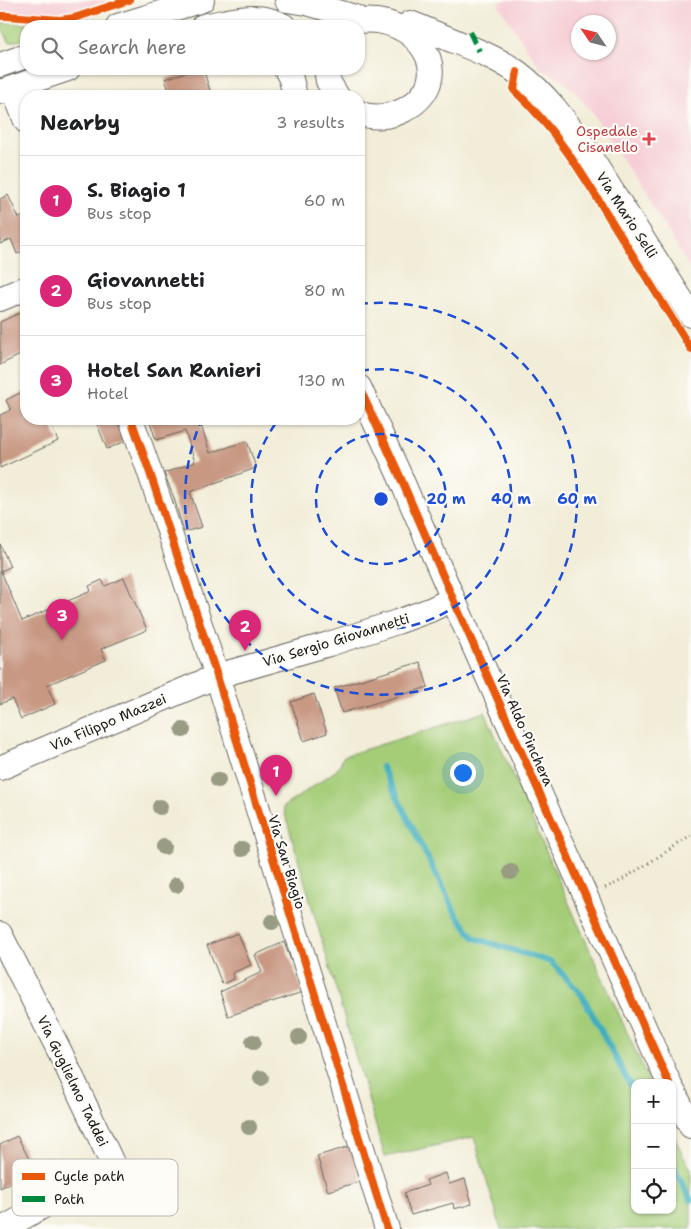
<!DOCTYPE html>
<html lang="en">
<head>
<meta charset="utf-8">
<style>
	:root { --surface:#fff; --page:#f2f2f2; --text:#202124; --muted:#757577; --line:#e0e0e0; --accent:#db2777 }
	body { margin:0; font-family:"Shantell Sans",sans-serif; background:var(--page); color:var(--text) }
	.controls { position:absolute; right:15px; bottom:15px; display:grid; overflow:hidden; border-radius:10px; box-shadow:0 1px 4px #0004 }
	.controls button { width:45px; height:45px; display:grid; place-items:center; padding:0; border:0; border-bottom:1px solid var(--line); background:var(--surface); color:var(--text); font:25px sans-serif }
	.compass { position:absolute; left:571px; top:15px; width:45px; height:45px; border-radius:50%; background:var(--surface); box-shadow:0 1px 4px #0004; rotate:305deg }
	.you { position:absolute; left:462px; top:772px; width:18px; height:18px; margin:-12px; border:4px solid #fff; border-radius:50%; background:#1a73e8; box-shadow:0 0 0 8px #1a73e833 }
	.badge { display:grid; place-items:center; width:32px; height:32px; border-radius:50%; background:var(--accent); color:#fff; font-size:16px; font-weight:700 }
	.pin { position:absolute; translate:-50% -41px; filter:drop-shadow(0 1px 2px #0008) }
	.pin::after { content:''; position:absolute; top:26px; width:18px; height:15px; background:inherit; clip-path:polygon(0 0,100% 0,50% 100%) }
	.list { margin:0; padding:0; list-style:none }
	h2 { display:flex; justify-content:space-between; align-items:center; height:65px; margin:0; padding:0 20px; font-size:21px }
	h2 small { font-size:16px; font-weight:400; color:var(--muted) }
	.list li { display:grid; grid-template-columns:32px 1fr auto; gap:15px; align-items:center; box-sizing:border-box; height:90px; padding:0 20px; border-top:1px solid var(--line) }
	.list b { display:block; font-size:19px; white-space:nowrap }
	.list p { margin:0; font-size:16px; white-space:nowrap; color:var(--muted) }
	.list em { font-size:16px; font-style:normal; color:var(--muted) }
	.icon { flex:none; width:28px; height:28px; fill:none; stroke:currentColor; stroke-width:2; stroke-linecap:round; stroke-linejoin:round }
	.map { position:relative; flex:none; width:691px; height:1229px; overflow:hidden }
	.search { position:absolute; background:var(--surface); box-shadow:0 1px 4px #0004; left:20px; top:20px; width:345px; height:55px; display:flex; align-items:center; gap:12px; box-sizing:border-box; padding:0 18px; border-radius:20px; color:var(--muted); font-size:19px }
	.panel { position:absolute; background:var(--surface); box-shadow:0 1px 4px #0004; left:20px; top:90px; width:345px; height:335px; border-radius:20px }
	.map>svg:first-child { display:block }
	.built { fill:#f6cfd6; fill-rule:evenodd }
	.green { fill:#a5cd78; stroke:#60744a }
	.lines { fill:none; stroke-linecap:round; stroke-linejoin:round }
	.stream { stroke:#40aebd; stroke-width:6 }
	.building { fill:#c89883 }
	.minor-casing { stroke:#67655e; stroke-width:26 }
	.path { stroke:#67655e; stroke-width:3; stroke-dasharray:1 4; stroke-linecap:butt }
	.minor { stroke:#fff; stroke-width:24 }
	.quiet { stroke:#00873e; stroke-width:6; stroke-dasharray:12 6; stroke-linecap:butt }
	.cycleway-casing { stroke:#fdfcf7; stroke-width:11 }
	.cycleway { stroke:#e8590c; stroke-width:8 }
	.tree { fill:#979c82 }
	.ring { fill:none; stroke:#1d4ed8; stroke-width:2.5; stroke-dasharray:9 6 }
	.health-dot { fill:#e0444e; stroke:#fdfcf7; stroke-width:2 }
	.labels { text-anchor:middle; dominant-baseline:central; stroke-width:4.5; stroke-linejoin:round; paint-order:stroke }
	.health-label { font-size:14px; fill:#be3a42; stroke:#fdfcf7; text-anchor:end }
	.street-label { font-size:14px; fill:#1c1c1c; stroke:#fdfcf7 }
	.key { fill:#fdfcf7; stroke:#bab9b5; stroke-width:1 }
	.key-label { font-size:14px; fill:#1c1c1c }
	.centre { fill:#1d4ed8; stroke:#fdfcf7; stroke-width:2.5 }
	.ring-label { font-size:15px; text-anchor:middle; font-weight:bold; fill:#1d4ed8; stroke:#fdfcf7; stroke-width:4.5; stroke-linejoin:round; paint-order:stroke }
</style>
</head>
<body>
<div class="map">
<svg width="691" height="1229" viewBox="0 0 691 1229">
	<rect width="100%" height="100%" fill="#fdfcf7"/>
	<filter id="ink" filterUnits="userSpaceOnUse"><feTurbulence type="fractalNoise" baseFrequency=".02" numOctaves="2"/><feDisplacementMap in="SourceGraphic" scale="10" xChannelSelector="R" yChannelSelector="G"/><feConvolveMatrix kernelMatrix="1 2 1 2 8 2 1 2 1" color-interpolation-filters="sRGB"/></filter>
	<filter id="wash" filterUnits="userSpaceOnUse"><feTurbulence type="fractalNoise" baseFrequency=".0096" numOctaves="4" result="noise"/><feDisplacementMap in="SourceGraphic" scale="20" xChannelSelector="R" yChannelSelector="G"/><feGaussianBlur stdDeviation="1.12" result="paint"/><feColorMatrix in="noise" values="0 0 0 0 0 0 0 0 0 0 0 0 0 0 0 0 0 1.4 0 .05"/><feComposite in="paint" operator="in"/></filter>
	<g filter="url(#wash)">
		<rect width="100%" height="100%" fill="#f2edd8"/>
		<path class="built" d="M0,0H111L76,12L53,16L0,13Z
			M505,0H691V271L666,228L591,111L576,93L561,79L541,69L536,62L498,4ZM578,22H608V52H578Z"/>
		<path class="green" d="M0,23L67,25L63,26H26V38L17,41L9,42Z
			M485,712L574,915L650,1083H635V1210H672V1132L683,1156L691,1169V1229H501L474,1137L385,1157L283,807L337,770L344,756Z"/>
		<g class="lines">
			<path class="stream" d="M382,767L456,914L474,938L551,962L582,995L635,1094
				M672,1164L691,1200"/>
		</g>
		<g id="blocks">
			<path class="building" d="M196,69H203L212,96H171L165,79Z
				M8,195L19,218L26,215V250L17,254L11,239L0,244V199Z
				M26,310V352L0,365V322Z
				M26,390V419H58L50,423L58,441L0,468V415L11,410L6,400Z
				M95,419H119L128,440L107,449Z
				M149,419H199L210,453L247,441L256,468L190,492L202,527L184,532L174,498L164,473L195,462L185,431L156,440Z
				M0,544L10,567L1,571L22,621L91,591L89,586L102,580L105,586L124,578L147,630L101,649L106,660L47,685L55,704L21,719L12,699L0,704Z
				M420,662L428,687L342,713L334,688Z
				M314,694L327,733L304,741L291,702Z
				M238,933L251,965L232,973L234,979L222,984L207,945Z
				M284,942L303,992L228,1016L220,992L262,972L255,955Z
				M17,1136L35,1170L0,1188V1145Z
				M351,1146L361,1181L328,1191L317,1156Z
				M446,1173L449,1184L465,1179L472,1204L454,1209L453,1203L411,1215L404,1193L428,1185L426,1180Z"/>
		</g>
	</g>
	<g filter="url(#ink)">
		<use href="#blocks" fill-opacity="0" stroke="#67655e" stroke-width="1"/>
		<g class="lines">
			<g class="minor-casing">
				<path id="minor" d="M287,0L307,3L355,17
					M410,23C421,27 431,32 442,36C468,47 494,56 517,72C545,93 566,121 585,149L691,315
					M118,26L202,0
					M203,26C231,21 258,11 284,26
					M342,26C405,0 468,74 404,110C390,117 373,119 359,113
					M0,65L26,56
					M286,69L291,79L295,96
					M326,69L328,81L337,96
					M13,88L26,121
					M0,92L68,69
					M0,299L26,288
					M359,387L398,472L453,599L669,1083
					M131,419L150,473L217,676L387,1229
					M0,768L217,676L329,644L397,622L430,610L453,599
					M0,934L60,1052L114,1167L2,1229
					M672,1089L691,1126"/>
			</g>
			<path class="path" d="M605,888L617,883L691,836"/>
			<use href="#minor" class="minor"/>
			<path class="quiet" d="M470,32L479,51"/>
			<g class="cycleway-casing">
				<path id="cycleway" d="M0,16H7L60,20L74,18L129,0
					M517,72L514,90C555,128 584,176 612,222C639,265 665,307 691,349
					M359,387L398,472L453,599L669,1083
					M131,419L150,473L217,676L387,1229"/>
			</g>
			<use href="#cycleway" class="cycleway"/>
		</g>
		<g class="tree">
			<circle cx="183" cy="730" r="8"/>
			<circle cx="218" cy="780" r="8"/>
			<circle cx="160" cy="807" r="8"/>
			<circle cx="164" cy="847" r="8"/>
			<circle cx="242" cy="849" r="8"/>
			<circle cx="511" cy="872" r="8"/>
			<circle cx="176" cy="885" r="8"/>
			<circle cx="272" cy="922" r="8"/>
			<circle cx="299" cy="1037" r="8"/>
			<circle cx="253" cy="1042" r="8"/>
			<circle cx="261" cy="1078" r="8"/>
			<circle cx="249" cy="1127" r="8"/>
		</g>
	</g>
	<g class="ring">
		<circle cx="381" cy="499" r="65"/>
		<path d="M360 371A130 130 0 1 1 279 419"/>
		<path d="M359 304A196 196 0 1 1 202 419"/>
	</g>
	<path class="health-dot" d="M646.5 131.5h5v5h5v5h-5v5h-5v-5h-5v-5h5z"/>
	<g class="labels">
		<g class="health-label">
			<text x="638" y="131">Ospedale<tspan x="638" dy="16">Cisanello</tspan></text>
		</g>
		<g class="street-label">
			<text transform="translate(627 215) rotate(57)">Via Mario Selli</text>
			<text transform="translate(336 640) rotate(-17)">Via Sergio Giovannetti</text>
			<text transform="translate(108 722) rotate(-23)">Via Filippo Mazzei</text>
			<text transform="translate(525 730) rotate(66)">Via Aldo Pinchera</text>
			<text transform="translate(287 862) rotate(73)">Via San Biagio</text>
			<text transform="translate(73 1081) rotate(64)">Via Guglielmo Taddei</text>
		</g>
	</g>
	<rect x="12" y="1159" width="166" height="57" rx="8" class="key"/>
	<rect x="22" y="1173" width="23" height="7" fill="#e8590c"/>
	<rect x="22" y="1196" width="23" height="6" fill="#00873e"/>
	<g class="key-label">
		<text x="54" y="1181">Cycle path</text>
		<text x="54" y="1204">Path</text>
	</g>
	<circle cx="381" cy="499" r="8" class="centre"/>
	<g class="ring-label">
		<text x="446" y="504">20 m</text>
		<text x="511" y="504">40 m</text>
		<text x="577" y="504">60 m</text>
	</g>
</svg>
<div class="controls">
<button>+</button>
<button>−</button>
<button><svg class="icon" aria-label="locate" viewBox="0 0 24 24"><circle cx="12" cy="12" r="6"/><path d="M12 2v4M12 18v4M2 12h4M18 12h4"/></svg></button>
</div>
<svg class="compass" viewBox="-18 -18 36 36"><path d="M0-13l5 13h-10z" fill="#e53935"/><path d="M0 13l5-13h-10z" fill="#757577"/></svg>
<div class="you"></div>
<div class="pin badge" style="left:276px;top:796px">1</div>
<div class="pin badge" style="left:245px;top:651px">2</div>
<div class="pin badge" style="left:62px;top:640px">3</div>
<div class="search"><svg class="icon" aria-label="search" viewBox="0 0 24 24"><circle cx="10" cy="10" r="6"/><path d="M15 15l6 6"/></svg>Search here</div>
<section class="panel">
<h2>Nearby<small>3 results</small></h2>
<ul class="list">
<li><span class="badge">1</span><div><b>S. Biagio 1</b><p>Bus stop</p></div><em>60 m</em></li>
<li><span class="badge">2</span><div><b>Giovannetti</b><p>Bus stop</p></div><em>80 m</em></li>
<li><span class="badge">3</span><div><b>Hotel San Ranieri</b><p>Hotel</p></div><em>130 m</em></li>
</ul>
</section>
</div>
</body>
</html>
